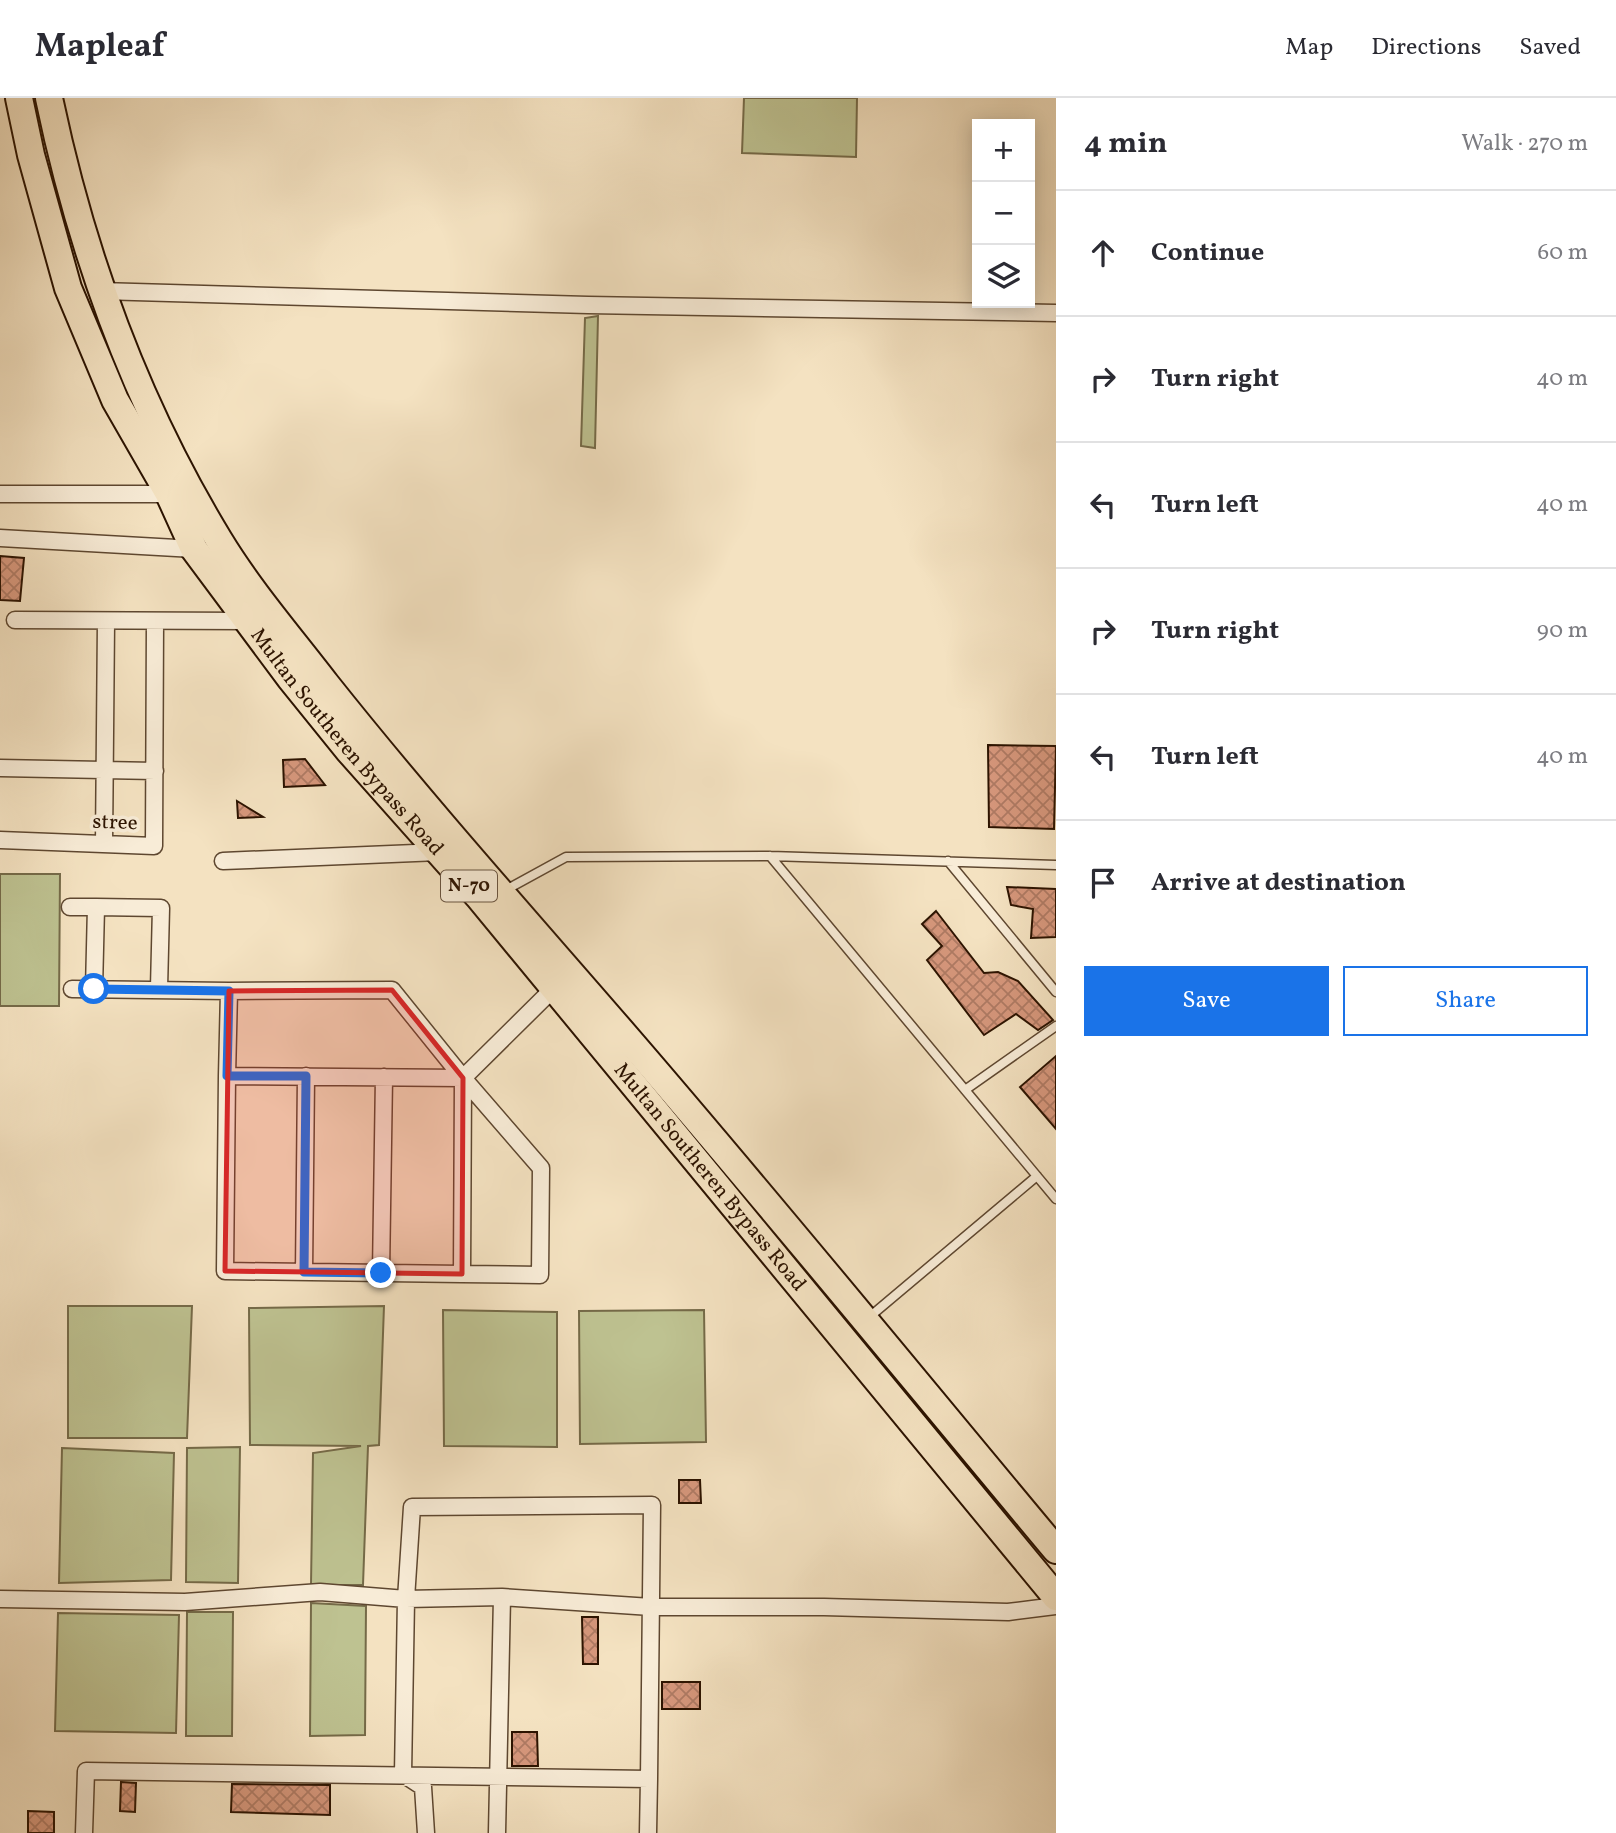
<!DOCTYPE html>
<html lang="en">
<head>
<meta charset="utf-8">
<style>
	:root { --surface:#fff; --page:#f7f7f7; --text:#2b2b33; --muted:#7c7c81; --line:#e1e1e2; --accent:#1a73e8 }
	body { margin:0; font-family:Vollkorn,serif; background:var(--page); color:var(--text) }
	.controls { position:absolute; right:21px; top:21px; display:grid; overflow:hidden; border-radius:0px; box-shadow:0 4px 18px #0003 }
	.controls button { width:63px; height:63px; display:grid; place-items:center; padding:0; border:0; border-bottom:2px solid var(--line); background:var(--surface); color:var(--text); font:35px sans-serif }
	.stop { position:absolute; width:21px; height:21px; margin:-16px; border:5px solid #1a73e8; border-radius:50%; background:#fff }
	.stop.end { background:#1a73e8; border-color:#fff; box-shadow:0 2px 7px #0008 }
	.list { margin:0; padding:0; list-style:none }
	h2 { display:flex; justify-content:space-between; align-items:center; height:91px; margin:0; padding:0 28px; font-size:30px }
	h2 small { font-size:23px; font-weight:400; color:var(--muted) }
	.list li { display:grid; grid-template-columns:46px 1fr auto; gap:21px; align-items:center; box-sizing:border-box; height:126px; padding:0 28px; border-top:2px solid var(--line) }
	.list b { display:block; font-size:26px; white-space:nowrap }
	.list em { font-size:23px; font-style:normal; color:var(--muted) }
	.actions { display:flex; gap:14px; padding:21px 28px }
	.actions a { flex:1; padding:16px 0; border:2px solid var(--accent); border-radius:0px; text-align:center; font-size:24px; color:var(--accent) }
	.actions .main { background:var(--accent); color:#fff }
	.icon { flex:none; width:38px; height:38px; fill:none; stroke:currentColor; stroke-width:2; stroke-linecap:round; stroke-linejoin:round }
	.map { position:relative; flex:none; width:1056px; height:1735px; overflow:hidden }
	header { display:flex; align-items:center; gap:42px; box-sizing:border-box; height:98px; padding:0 35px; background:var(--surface); border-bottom:2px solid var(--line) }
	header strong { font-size:33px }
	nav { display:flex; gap:38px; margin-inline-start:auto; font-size:24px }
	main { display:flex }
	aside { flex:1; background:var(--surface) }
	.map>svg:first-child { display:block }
	.green { fill:#bec291; stroke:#756a48; stroke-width:2 }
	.building { fill:url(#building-cross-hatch); stroke:#2c1300; stroke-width:2 }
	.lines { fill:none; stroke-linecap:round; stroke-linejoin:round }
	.service-casing { stroke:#5e4730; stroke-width:11 }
	.minor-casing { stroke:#5e4730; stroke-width:19 }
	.trunk-casing { stroke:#2c1300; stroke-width:30 }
	.service { stroke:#f8ecd7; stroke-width:8 }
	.minor { stroke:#f8ecd7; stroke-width:16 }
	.trunk { stroke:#f4e2c1; stroke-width:26 }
	.route { stroke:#1a73e8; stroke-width:9 }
	.marked { fill:#d62828; fill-opacity:0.2; stroke:#d62828; stroke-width:5; stroke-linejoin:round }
	.labels { text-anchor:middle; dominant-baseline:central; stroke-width:7; stroke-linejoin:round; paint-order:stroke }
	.shield { fill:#f8ecd7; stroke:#695440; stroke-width:2 }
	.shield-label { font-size:19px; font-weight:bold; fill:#2c1300 }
	.street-label { font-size:21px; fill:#2c1300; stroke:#f8ecd7 }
</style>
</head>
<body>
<header>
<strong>Mapleaf</strong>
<nav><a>Map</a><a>Directions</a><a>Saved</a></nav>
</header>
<main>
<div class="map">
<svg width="1056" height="1735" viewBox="0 0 1056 1735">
	<defs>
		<pattern id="building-cross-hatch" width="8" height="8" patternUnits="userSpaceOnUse" patternTransform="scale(1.75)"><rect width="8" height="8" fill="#d6977c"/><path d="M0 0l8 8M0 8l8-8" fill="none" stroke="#ae7a63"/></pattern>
	</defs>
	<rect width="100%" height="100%" fill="#f4e2c1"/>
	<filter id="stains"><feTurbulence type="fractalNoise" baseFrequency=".00286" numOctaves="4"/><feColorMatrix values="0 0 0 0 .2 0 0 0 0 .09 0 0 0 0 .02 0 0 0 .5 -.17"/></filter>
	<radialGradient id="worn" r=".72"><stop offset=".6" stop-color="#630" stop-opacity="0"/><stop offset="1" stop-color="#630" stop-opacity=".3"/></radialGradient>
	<path class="green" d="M744,0H857L856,59L742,55Z
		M598,218L595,350L581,348L585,220Z
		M0,776H60L59,908H0Z
		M68,1208H192L187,1340H68Z
		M384,1208L379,1347L368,1348L363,1487H311L313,1355L361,1348L250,1347L249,1210Z
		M443,1212L557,1214V1349L444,1348Z
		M704,1212L706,1344L580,1346L579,1213Z
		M240,1349L238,1485L186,1484L187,1350Z
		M62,1350L174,1355L171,1482L59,1485Z
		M311,1505L366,1508L365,1637L310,1638Z
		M187,1514H233L232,1638H186Z
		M58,1515L179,1517L176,1635L55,1633Z"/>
	<path class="building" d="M0,458L24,460L20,503L0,502Z
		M988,647L1056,648L1054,731L989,729Z
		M305,661L325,687L284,689L283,662Z
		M237,703L263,719L238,720Z
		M1007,789L1056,791V839L1031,840L1033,811L1011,807Z
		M936,813L984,875L998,874L1018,883L1053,922L1038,932L1016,916L984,937L927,862L942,848L922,826Z
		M1056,958V1031L1020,989Z
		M679,1382H700L701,1405H679Z
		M582,1519H598V1566H583Z
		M662,1584H700V1611H662Z
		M512,1634H537L538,1668H512Z
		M121,1684L136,1685L135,1714L120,1713Z
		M232,1686L330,1687V1717L231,1714Z
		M28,1713L54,1714V1735H28Z"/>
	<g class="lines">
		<g class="service-casing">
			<path id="service" d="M770,758L1056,1101
				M948,763L1056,894
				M504,793L566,759L770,758L1056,767
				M965,992L1056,928
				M867,1221L1037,1078"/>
		</g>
		<g class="minor-casing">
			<path id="minor" d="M100,193L588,207L1056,215
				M0,396H169
				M0,440L194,451
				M15,522L247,523
				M0,670L155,673
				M0,742L154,748L155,523
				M104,746L106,523
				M223,763L439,754
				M70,809H96
				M72,891L229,893
				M94,891L96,809L161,810L159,890
				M227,978L225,1173L462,1176L463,980
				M304,1174L306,978
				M381,1175L384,979
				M462,1176L540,1177L541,1070L463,980L227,978L229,893L392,892L463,980L554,890
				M0,1501L185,1504L320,1494L406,1501L502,1499L651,1509H824L1008,1514L1056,1508
				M84,1735L86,1673L649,1681L648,1735
				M426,1735L423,1689L403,1676L406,1501L412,1409L652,1407L649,1681
				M497,1735L502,1499"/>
		</g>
		<g class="trunk-casing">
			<g id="trunk">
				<path id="s1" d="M19,0L31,57L68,190L115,302L169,396L194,451L290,580L349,653L478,798L1056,1499"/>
				<path d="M49,0C82,158 135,304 219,442C250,493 290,539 326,586C423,708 527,824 629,942C774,1110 914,1282 1056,1452"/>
			</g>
		</g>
		<use href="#service" class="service"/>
		<use href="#minor" class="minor"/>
		<use href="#trunk" class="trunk"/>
	</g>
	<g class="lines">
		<path class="route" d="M94,891L229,893L227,978H306L304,1174L381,1175"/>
	</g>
	<path class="marked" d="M392,892L463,980L462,1176L225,1173L229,893Z"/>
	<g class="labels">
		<rect class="shield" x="441" y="772.5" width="56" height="31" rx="5"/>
		<g class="shield-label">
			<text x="469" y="788">N-70</text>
		</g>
		<g class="street-label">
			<text stroke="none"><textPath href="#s1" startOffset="733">Multan Southeren Bypass Road</textPath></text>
			<text transform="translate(115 725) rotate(2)">stree</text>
			<text stroke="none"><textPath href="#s1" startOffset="1300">Multan Southeren Bypass Road</textPath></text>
		</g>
	</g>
	<rect width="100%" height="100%" filter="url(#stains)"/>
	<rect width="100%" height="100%" fill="url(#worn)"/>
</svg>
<div class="controls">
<button>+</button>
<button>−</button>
<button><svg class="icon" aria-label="layers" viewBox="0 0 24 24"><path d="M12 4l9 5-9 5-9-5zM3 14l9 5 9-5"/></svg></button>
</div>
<div class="stop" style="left:94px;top:891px"></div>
<div class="stop end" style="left:381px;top:1175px"></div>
</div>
<aside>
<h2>4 min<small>Walk · 270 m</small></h2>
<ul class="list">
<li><svg class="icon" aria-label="ahead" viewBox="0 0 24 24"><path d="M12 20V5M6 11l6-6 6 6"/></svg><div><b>Continue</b></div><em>60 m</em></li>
<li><svg class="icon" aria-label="right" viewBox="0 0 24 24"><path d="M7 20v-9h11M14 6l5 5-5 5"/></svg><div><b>Turn right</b></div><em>40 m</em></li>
<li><svg class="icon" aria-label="left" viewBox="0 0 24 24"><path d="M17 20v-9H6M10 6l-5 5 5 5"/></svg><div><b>Turn left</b></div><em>40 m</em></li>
<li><svg class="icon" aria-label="right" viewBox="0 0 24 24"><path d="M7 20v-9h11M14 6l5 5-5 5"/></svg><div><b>Turn right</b></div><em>90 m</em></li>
<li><svg class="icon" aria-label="left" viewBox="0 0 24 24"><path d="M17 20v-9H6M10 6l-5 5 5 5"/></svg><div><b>Turn left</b></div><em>40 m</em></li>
<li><svg class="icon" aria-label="arrive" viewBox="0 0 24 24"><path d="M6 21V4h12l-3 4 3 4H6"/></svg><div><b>Arrive at destination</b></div></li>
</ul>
<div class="actions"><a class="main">Save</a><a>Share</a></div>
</aside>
</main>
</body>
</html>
